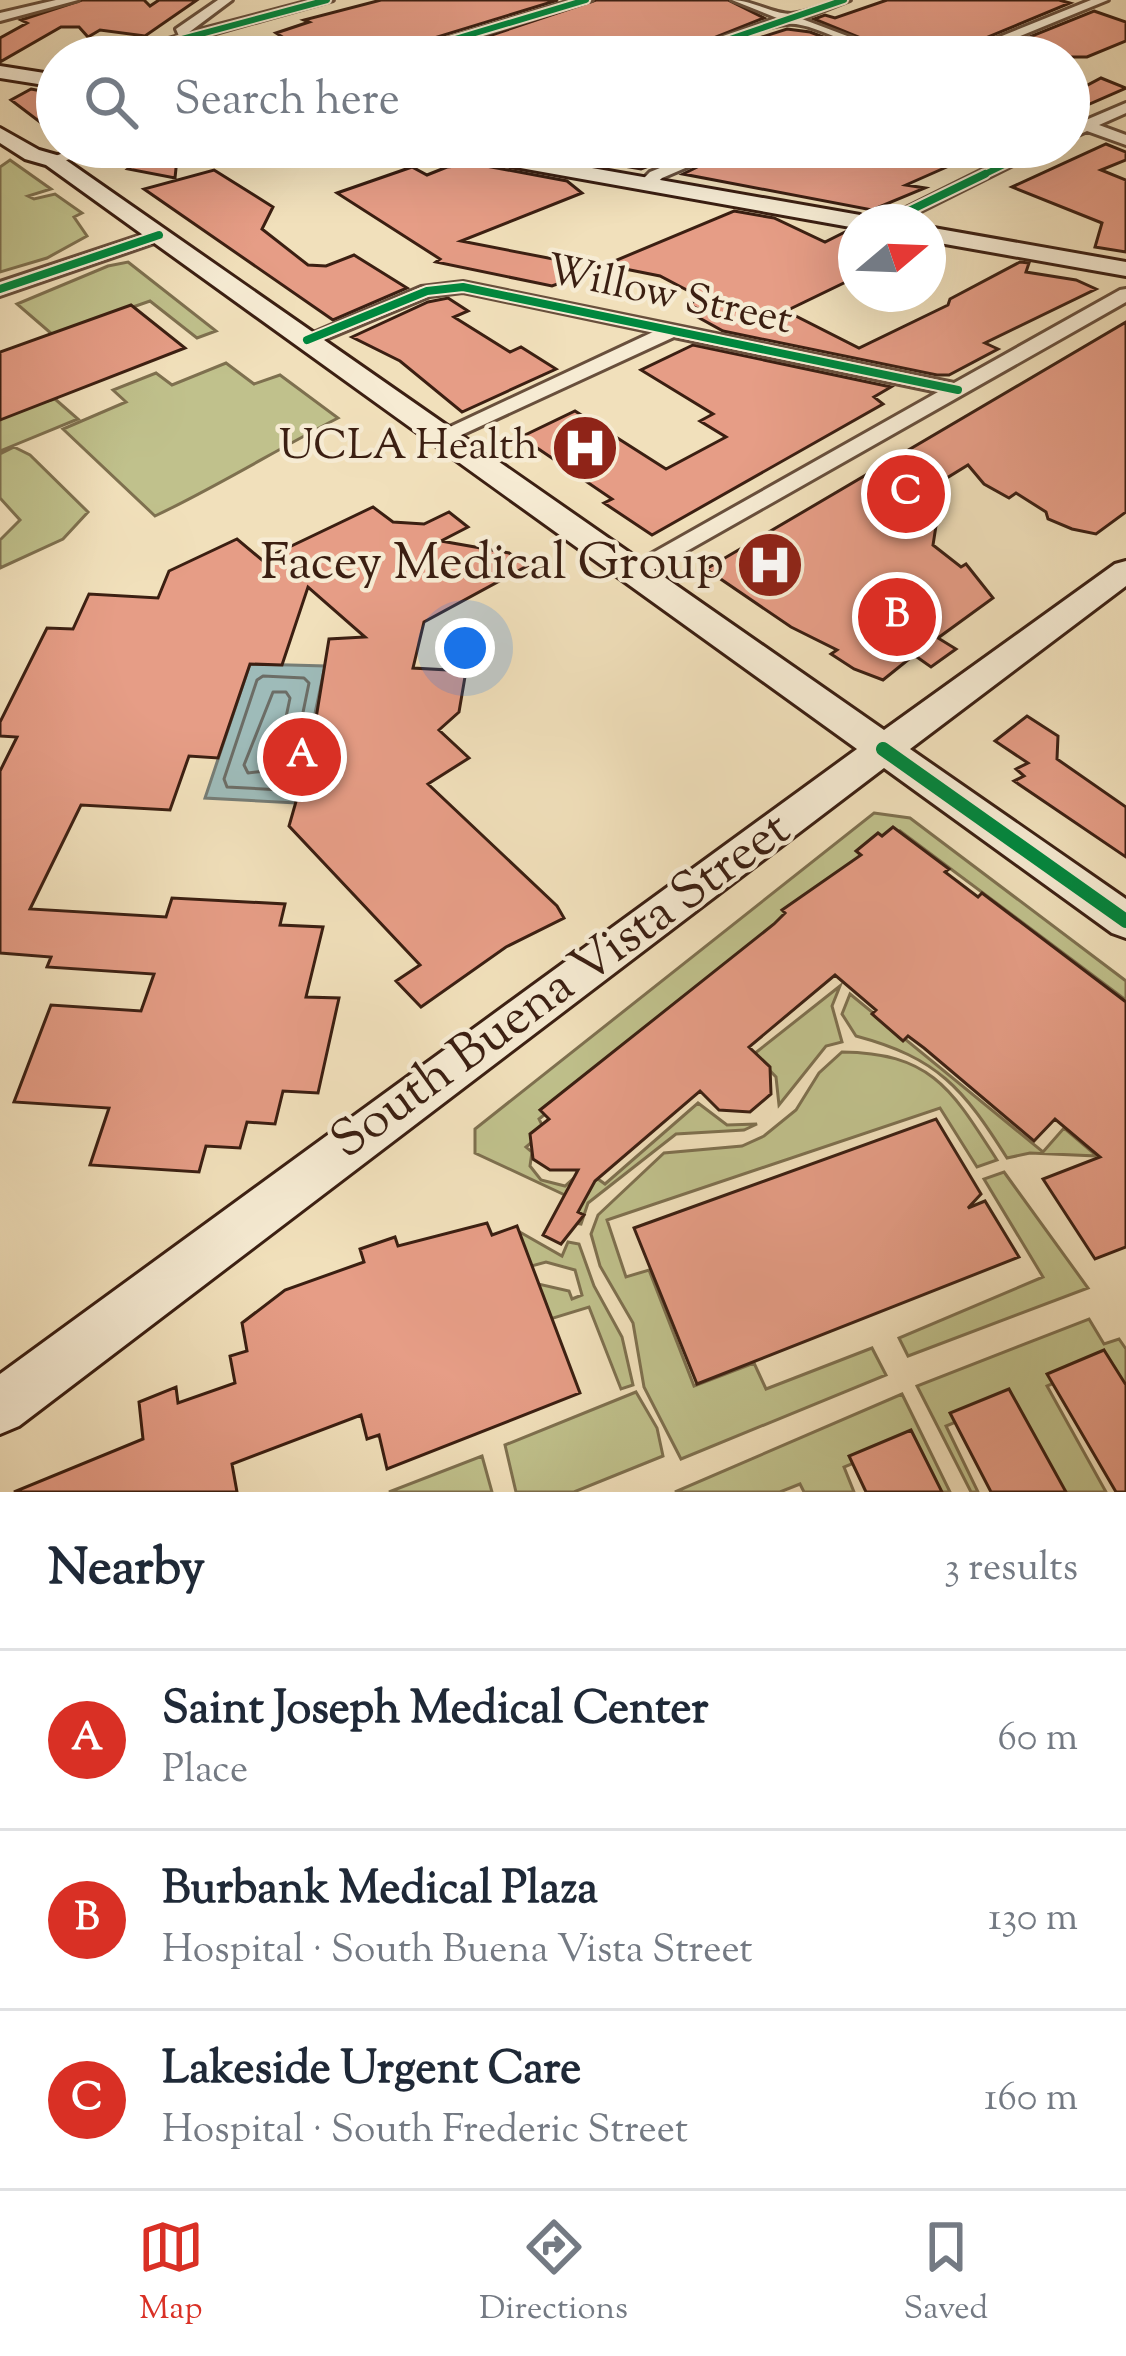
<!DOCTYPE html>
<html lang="en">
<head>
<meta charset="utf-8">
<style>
	:root { --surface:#fff; --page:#f2f2f3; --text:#1f2937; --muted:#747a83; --line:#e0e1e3; --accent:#d93025 }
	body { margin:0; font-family:"Sorts Mill Goudy",serif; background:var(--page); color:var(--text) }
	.compass { position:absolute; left:838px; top:204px; width:108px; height:108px; border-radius:50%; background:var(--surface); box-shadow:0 12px 48px #0002; rotate:71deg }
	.you { position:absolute; left:465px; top:648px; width:42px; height:42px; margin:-30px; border:9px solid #fff; border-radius:50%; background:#1a73e8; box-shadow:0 0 0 18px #1a73e833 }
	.badge { display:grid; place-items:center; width:78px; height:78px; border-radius:50%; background:var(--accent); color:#fff; font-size:39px; font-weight:700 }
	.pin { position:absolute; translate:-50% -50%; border:6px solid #fff; box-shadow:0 3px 12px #0006 }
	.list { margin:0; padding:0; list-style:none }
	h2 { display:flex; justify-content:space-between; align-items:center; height:156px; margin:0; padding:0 48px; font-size:51px }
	h2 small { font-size:39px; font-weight:400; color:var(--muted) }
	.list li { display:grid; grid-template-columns:78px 1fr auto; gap:36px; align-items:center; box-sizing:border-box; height:180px; padding:0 48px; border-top:3px solid var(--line) }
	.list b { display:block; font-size:45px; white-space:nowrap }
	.list p { margin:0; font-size:39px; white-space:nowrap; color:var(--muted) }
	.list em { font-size:39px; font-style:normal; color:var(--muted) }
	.icon { flex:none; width:66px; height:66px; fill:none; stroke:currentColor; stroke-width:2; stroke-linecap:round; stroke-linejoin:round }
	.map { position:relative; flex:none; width:1126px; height:1492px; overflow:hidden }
	.search { position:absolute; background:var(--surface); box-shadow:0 12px 48px #0002; left:36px; right:36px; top:36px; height:132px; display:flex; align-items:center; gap:30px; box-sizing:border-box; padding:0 42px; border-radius:66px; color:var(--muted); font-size:45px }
	.sheet { height:696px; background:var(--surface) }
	nav { display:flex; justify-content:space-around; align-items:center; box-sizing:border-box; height:168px; border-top:3px solid var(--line); background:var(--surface); font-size:33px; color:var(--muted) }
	nav a { display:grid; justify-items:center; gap:6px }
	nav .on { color:var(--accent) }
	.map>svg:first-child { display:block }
	.green { fill:#c0c18c; stroke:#7e704f; stroke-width:3 }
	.water { fill:#9ebbb9; stroke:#767d76; stroke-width:3 }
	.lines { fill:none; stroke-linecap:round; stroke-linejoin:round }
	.shore { stroke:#6c6d66; stroke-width:3 }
	.building { fill:#e69d86; stroke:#3b1f12; stroke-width:3 }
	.minor-casing { stroke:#684f3c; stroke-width:6 }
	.tertiary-casing { stroke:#684f3c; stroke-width:6 }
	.secondary-casing { stroke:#3b1f12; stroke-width:6 }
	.minor { fill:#f6ebd3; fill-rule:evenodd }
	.tertiary { fill:#f6ebd3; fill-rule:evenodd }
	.secondary { fill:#f6ebd3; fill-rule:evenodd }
	.cycleway-far2-casing { stroke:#f6ebd3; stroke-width:10 }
	.cycleway-far1-casing { stroke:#f6ebd3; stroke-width:12 }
	.cycleway-casing { stroke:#f6ebd3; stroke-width:21 }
	.cycleway-far2 { stroke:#00873e; stroke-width:6 }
	.cycleway-far1 { stroke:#00873e; stroke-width:8 }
	.cycleway { stroke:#00873e; stroke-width:14 }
	.labels { text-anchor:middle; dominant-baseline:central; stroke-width:9; stroke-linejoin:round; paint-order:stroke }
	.far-street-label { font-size:42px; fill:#3b1f12; stroke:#f6ebd3 }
	.far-poi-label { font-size:42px; fill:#3b1f12; stroke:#f6ebd3; text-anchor:end }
	.poi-label { font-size:51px; fill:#3b1f12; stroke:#f6ebd3; text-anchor:end }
	.street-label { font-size:51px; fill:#3b1f12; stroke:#f6ebd3 }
</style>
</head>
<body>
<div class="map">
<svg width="1126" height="1492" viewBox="0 0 1126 1492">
	<rect width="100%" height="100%" fill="#f1e0bb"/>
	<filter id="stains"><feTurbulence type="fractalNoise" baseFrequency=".00167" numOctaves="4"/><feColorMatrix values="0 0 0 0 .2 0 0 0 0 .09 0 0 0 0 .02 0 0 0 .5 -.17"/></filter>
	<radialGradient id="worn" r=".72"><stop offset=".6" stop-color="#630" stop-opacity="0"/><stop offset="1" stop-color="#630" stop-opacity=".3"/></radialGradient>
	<path class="green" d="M10,160L51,189L28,196L34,199L55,194L82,213L74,217L87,236L47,258L0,272V167Z
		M128,262L216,331L197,338L150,301L53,335L17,304L108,266Z
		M226,363L254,384L280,375L338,418C276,450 218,486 155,516L63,429L126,402L113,390L156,373L172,385Z
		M55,399L78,419L0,451V414Z
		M14,447L30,455L88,512L63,539L0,568V540L20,520L0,498V454Z
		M874,813L910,818L1126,981V1000L900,831L539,1119L545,1131L526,1147L532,1152L530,1166L541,1180L565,1186L584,1169L605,1184L698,1103L727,1125L757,1124L744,1130L676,1134L588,1203L581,1224L575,1223L580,1206L569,1197L475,1153V1129Z
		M840,986L832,1006L842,1042L826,1046L779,1105L776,1077L754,1054Z
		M850,994L1043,1152L1064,1128L1097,1156L1030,1153L1007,1158C963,1088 938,1058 856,1036L842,1014Z
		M842,1052C932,1053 952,1090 997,1160L977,1167L940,1108L607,1220L626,1277L649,1270L694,1386L754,1363L766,1389L872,1348L886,1375L681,1459L644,1387L633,1323L600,1266L591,1234L598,1215L664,1153L742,1146L764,1136L796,1110L819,1073Z
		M1004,1172L1088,1288L908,1356L899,1338L1043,1277L984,1179Z
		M518,1231L562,1256L568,1242L579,1244L594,1286L622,1337L633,1385L621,1389L589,1307L547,1320L534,1283L569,1291L572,1299L582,1295L575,1270L546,1262L528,1267Z
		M1089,1319L1104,1344L1119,1339L1126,1349V1394L1106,1361L1047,1386L1106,1492H1056L1006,1401L946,1426L978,1492H971L917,1386Z
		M636,1392L657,1428L663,1456L574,1492H516L505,1445Z
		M902,1394L950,1492H932L907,1441L844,1467L854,1492H804L800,1484L780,1492H675Z
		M482,1456L492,1492H389Z"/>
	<path class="water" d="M250,664L325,666L296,803L205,798Z"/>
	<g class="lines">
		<path class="shore" d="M263,676L304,678L309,683L288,786L282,790L227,787L224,779L257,680Z
			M273,692H286L290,698L275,770L248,773L244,765Z"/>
	</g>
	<path class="building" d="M82,0H144L150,6L159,0H197L145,36L100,30L88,37L79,27H61L0,62V38L27,23L21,20Z
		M381,0H558L418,43L411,40L352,57H249V51L278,43L273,40L284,38L276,33L309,22L304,20Z
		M596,0H728L764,18L666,57H446L438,53Z
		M887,0H1059L1070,3L969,45L960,42L924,57H907L814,19L825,15L835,18Z
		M1094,11L1126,22V41L1087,57H1007L992,52Z
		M787,29L810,32L876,57H700Z
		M1101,78L1126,88L1069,113V95Z
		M31,89L57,94V135L11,100Z
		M1106,144L1126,152V160L1101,170L1126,180V252L1095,247L1102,223L1012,187Z
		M156,147L178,149L175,178L128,169Z
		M572,147H700L641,169L571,157Z
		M738,147H992L906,185L925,188L872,210L683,174Z
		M475,164L567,181L582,193L461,241L579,264L566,281L552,286L436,262L440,259L337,193L412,167L427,175L447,167Z
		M214,170L273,207L262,229L308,265L326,266L354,255L407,288L333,320L144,189Z
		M734,211L774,218L825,242L847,231L856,232V277L786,311L859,348L948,305L950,299L1020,262L1029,263L1026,272L1076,280L1096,289L985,343L998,349L949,375H937L723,331L694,315L698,309L688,304L702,298L660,276L605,265Z
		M448,298L468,311L454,317L510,352L521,347L556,369L462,412L400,361L352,337L428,302Z
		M131,305L185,348L0,420V352Z
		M1126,322V512L1096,534L1072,529L1048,519L1046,512L1016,493L1009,498L984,484L968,465L929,489L938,513L933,545L961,567L966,564L993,598L938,638L956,649L931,667L914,655L883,680L854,669L831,654L837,650L791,627L706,569Z
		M693,345L891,387L874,397L883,404L652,535L604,503L612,499L521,437L575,411L666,469L726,437L700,421L713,414L641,370Z
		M373,507L393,522L424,524L449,512L468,527L441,541L509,553L527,566L424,622L413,668L466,671L459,712L439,730L469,758L428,784L557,906L564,918L506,947L421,1007L396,981L420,965L289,826L311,749L329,639L365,637L308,587L282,665L250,664L218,758L189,756L170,810L81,805L30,909L166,917L172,898L285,904L280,925L323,927L306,997L339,998L318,1093L283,1091L275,1124L247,1122L240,1148L206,1146L199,1172L90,1165L109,1108L14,1102L51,1005L141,1011L154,974L47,967L51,957L0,953V771L17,737L0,736V722L47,628L73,629L89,594L158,598L169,571L237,539L262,560Z
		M1027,716L1058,736L1057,759L1126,807V857L1014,781L1024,776L1016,769L1028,763L995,741Z
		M893,827L949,869L945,872L978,897L982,893L1126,1002V1247L1095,1259L1043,1179L1100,1157L1055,1119L1034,1141L924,1048L908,1036L903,1041L872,1014L876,1010L835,975L749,1047L770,1067L771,1094L750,1112L719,1110L700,1091L595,1181L578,1212L584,1215L561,1244L543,1235L578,1170H550L533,1159L530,1134L549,1119L540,1110L774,924L785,913L782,910L861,855L856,851L878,833L882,836Z
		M936,1119L981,1194L968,1208L985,1201L1019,1257L697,1384L634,1228Z
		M487,1223L492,1235L517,1226L580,1393L387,1469L379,1435L367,1439L361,1415L232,1464L237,1492H14L143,1439L139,1402L176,1387L178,1403L235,1383L230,1356L247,1351L242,1323L285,1290L364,1262L360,1249L395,1237L398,1246Z
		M1104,1350L1126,1385V1492H1116L1047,1374Z
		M1009,1389L1066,1492H991L950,1413Z
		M911,1430L942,1492H866L849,1456Z"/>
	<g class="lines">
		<g class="minor-casing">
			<path id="minor" d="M56,0H78L0,21V13Z
				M218,0H232L188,33L313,0H333L131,57H108L179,36L176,29Z
				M573,0H592L410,57H388Z
				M732,0C752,0 772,14 791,14C811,13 829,0 850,0L802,19L903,57C865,57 815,21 787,24C746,28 712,57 670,57L777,18Z
				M1091,0H1108L969,57H950Z
				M1126,103V113L1099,125L1126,135V145L1087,131L1069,139L1074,120H1086Z
				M79,147H103L53,165L45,160Z
				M712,147H734L662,178L652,187L638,184L650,172Z
				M1029,147H1049L899,222H878Z
				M463,282L954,383L1120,290L1126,289V302L634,581L626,578L622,573L626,568L938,392L674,337L444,443L437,441V433L653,332L463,292L430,296L314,344L297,340L421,287Z"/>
		</g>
		<g class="tertiary-casing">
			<path id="tertiary" d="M159,229L166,231V239L0,296V282Z"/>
		</g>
		<g class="secondary-casing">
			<path id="secondary" d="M0,66L57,75V87L0,78Z
				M0,128L39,150L60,156L884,730L1115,564L1126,561V586L910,749L1126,899V938L1112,933L884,768L19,1426L0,1434V1374L857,749L46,165L25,159L0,143Z
				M427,147H472L860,215L871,222H856V228L437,153Z
				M928,227L1126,262V276L928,241Z"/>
		</g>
		<use href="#minor" class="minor"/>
		<use href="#tertiary" class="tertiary"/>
		<use href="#secondary" class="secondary"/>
		<g class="cycleway-far2-casing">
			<path id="cycleway-far2" d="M115,57L327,0
				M395,57L586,0
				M677,57L844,0
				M979,177L1041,147"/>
		</g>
		<g class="cycleway-far1-casing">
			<path id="cycleway-far1" d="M886,222L985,174
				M0,289L159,235
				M307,340L427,291L463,287L958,390"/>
		</g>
		<g class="cycleway-casing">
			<path id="cycleway" d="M883,749L1126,921"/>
		</g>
		<use href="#cycleway-far2" class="cycleway-far2"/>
		<use href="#cycleway-far1" class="cycleway-far1"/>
		<use href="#cycleway" class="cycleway"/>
	</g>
	<defs>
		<g id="hospital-disc" transform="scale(3.45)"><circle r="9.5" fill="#8f2418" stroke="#f6ebd3"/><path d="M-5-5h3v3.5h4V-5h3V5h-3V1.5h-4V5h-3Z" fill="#fff"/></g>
	</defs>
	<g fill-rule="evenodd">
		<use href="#hospital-disc" x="585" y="448"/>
		<use href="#hospital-disc" x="770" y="565"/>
	</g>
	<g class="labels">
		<g class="far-street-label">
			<text transform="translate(669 297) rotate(12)">Willow Street</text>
		</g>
		<g class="far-poi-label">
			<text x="538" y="448">UCLA Health</text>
		</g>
		<g class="poi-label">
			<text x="724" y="565">Facey Medical Group</text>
		</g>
		<g class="street-label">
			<text transform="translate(562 987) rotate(-36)">South Buena Vista Street</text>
		</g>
	</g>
	<rect width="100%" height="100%" filter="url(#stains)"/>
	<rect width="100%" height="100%" fill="url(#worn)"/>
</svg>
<svg class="compass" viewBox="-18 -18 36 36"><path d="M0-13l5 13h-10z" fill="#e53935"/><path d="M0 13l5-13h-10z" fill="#747a83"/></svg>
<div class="you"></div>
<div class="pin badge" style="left:302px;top:757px">A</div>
<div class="pin badge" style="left:897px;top:617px">B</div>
<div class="pin badge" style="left:906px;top:494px">C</div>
<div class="search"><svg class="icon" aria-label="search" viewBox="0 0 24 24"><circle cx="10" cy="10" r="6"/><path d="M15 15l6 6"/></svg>Search here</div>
</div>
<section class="sheet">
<h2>Nearby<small>3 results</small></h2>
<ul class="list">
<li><span class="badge">A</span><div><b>Saint Joseph Medical Center</b><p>Place</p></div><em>60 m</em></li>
<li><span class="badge">B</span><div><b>Burbank Medical Plaza</b><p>Hospital · South Buena Vista Street</p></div><em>130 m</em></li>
<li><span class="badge">C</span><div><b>Lakeside Urgent Care</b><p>Hospital · South Frederic Street</p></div><em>160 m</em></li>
</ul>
</section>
<nav>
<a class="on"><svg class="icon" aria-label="map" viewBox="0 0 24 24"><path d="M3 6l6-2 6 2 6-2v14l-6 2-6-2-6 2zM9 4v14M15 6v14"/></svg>Map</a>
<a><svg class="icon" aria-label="directions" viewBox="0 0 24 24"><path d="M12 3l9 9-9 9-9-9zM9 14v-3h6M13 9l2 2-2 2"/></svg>Directions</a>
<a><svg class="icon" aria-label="saved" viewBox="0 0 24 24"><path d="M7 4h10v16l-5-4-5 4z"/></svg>Saved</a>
</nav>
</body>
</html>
